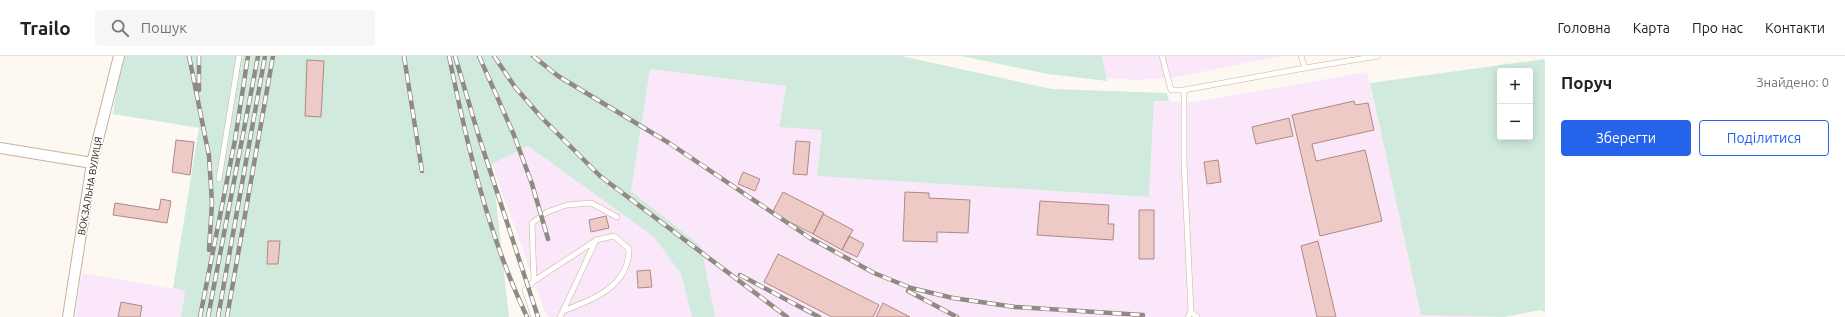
<!DOCTYPE html>
<html lang="uk">
<head>
<meta charset="utf-8">
<style>
	:root { --surface:#fff; --page:#f6f6f6; --text:#222; --muted:#767676; --line:#e0e0e0; --accent:#2563eb }
	body { margin:0; font-family:Ubuntu,sans-serif; background:var(--page); color:var(--text) }
	.controls { position:absolute; right:12px; top:12px; display:grid; overflow:hidden; border-radius:4px; box-shadow:0 2px 10px #0003 }
	.controls button { width:36px; height:36px; display:grid; place-items:center; padding:0; border:0; border-bottom:1px solid var(--line); background:var(--surface); color:var(--text); font:20px sans-serif }
	.list { margin:0; padding:0; list-style:none }
	h2 { display:flex; justify-content:space-between; align-items:center; height:52px; margin:0; padding:0 16px; font-size:17px }
	h2 small { font-size:13px; font-weight:400; color:var(--muted) }
	.actions { display:flex; gap:8px; padding:12px 16px }
	.actions a { flex:1; padding:9px 0; border:1px solid var(--accent); border-radius:4px; text-align:center; font-size:14px; color:var(--accent) }
	.actions .main { background:var(--accent); color:#fff }
	.icon { flex:none; width:22px; height:22px; fill:none; stroke:currentColor; stroke-width:2; stroke-linecap:round; stroke-linejoin:round }
	.map { position:relative; flex:none; width:1545px; height:261px; overflow:hidden }
	header { display:flex; align-items:center; gap:24px; box-sizing:border-box; height:56px; padding:0 20px; background:var(--surface); border-bottom:1px solid var(--line) }
	header strong { font-size:19px }
	nav { display:flex; gap:22px; margin-inline-start:auto; font-size:14px }
	.search { width:280px; height:36px; background:var(--page); display:flex; align-items:center; gap:10px; box-sizing:border-box; padding:0 14px; border-radius:4px; color:var(--muted); font-size:15px }
	main { display:flex }
	aside { flex:1; background:var(--surface) }
	.map>svg:first-child { display:block }
	.industrial { fill:#fae8fa }
	.green { fill:#d0ebde; fill-rule:evenodd }
	.building { fill:#edcac6; stroke:#af8985 }
	.lines { fill:none; stroke-linecap:round; stroke-linejoin:round }
	.service-casing { stroke:#c9b396; stroke-width:6 }
	.minor-casing { stroke:#c9b396; stroke-width:12 }
	.service { stroke:#fff; stroke-width:5 }
	.minor { stroke:#fff; stroke-width:10 }
	.rail-casing { stroke:#918a82; stroke-width:4.5 }
	.rail { stroke:#fff; stroke-width:3; stroke-dasharray:9; stroke-linecap:butt }
	.labels { text-anchor:middle; dominant-baseline:central; stroke-width:3; stroke-linejoin:round; paint-order:stroke }
	.street-label { font-size:10px; fill:#231b10; stroke:#fff }
</style>
</head>
<body>
<header>
<strong>Trailo</strong>
<div class="search"><svg class="icon" aria-label="search" viewBox="0 0 24 24"><circle cx="10" cy="10" r="6"/><path d="M15 15l6 6"/></svg>Пошук</div>
<nav><a>Головна</a><a>Карта</a><a>Про нас</a><a>Контакти</a></nav>
</header>
<main>
<div class="map">
<svg width="1545" height="261" viewBox="0 0 1545 261">
	<rect width="100%" height="100%" fill="#fdf8f2"/>
	<path class="industrial" d="M1102,0H1281L1177,21L1137,24L1106,22Z
		M650,13L786,30L779,70L822,74L817,120L1149,141L1154,45L1195,46L1367,16L1421,258L1493,261H715L701,190L631,135Z
		M528,90L654,181L681,218L692,261H549L546,258L492,108Z
		M82,217L185,235L181,261H75Z"/>
	<path class="green" d="M121,0H901L1052,33L1167,37L1169,45H1154L1149,141L817,120L822,74L779,71L786,30L650,13L631,135L701,190L715,261H692L681,218L654,181L528,90L492,108L509,261H181L185,235L173,232L199,72L113,58Z
		M961,0H1102L1107,25L1048,18Z
		M1545,3V256L1540,254L1504,261L1421,259L1370,27ZM1500,15H1530V81H1500Z"/>
	<path class="building" d="M307,4L324,5L321,61L305,60Z
		M1354,45L1355,49L1368,47L1374,74L1312,88L1316,105L1365,94L1382,165L1320,180L1292,59Z
		M1289,62L1293,80L1256,88L1252,71Z
		M176,84L194,86L190,119L172,116Z
		M796,85L810,86L807,119L793,118Z
		M1218,104L1221,126L1207,128L1204,106Z
		M743,116L760,123L755,135L738,128Z
		M783,136L824,157L813,178L772,157Z
		M905,136L929,137V142L970,144L968,177L937,176V186L903,185Z
		M161,143L171,145L167,167L113,159L115,147L159,154Z
		M1040,145L1109,149L1108,168H1114L1113,184L1037,179Z
		M1139,154H1154V203H1139Z
		M823,158L853,174L842,194L813,178Z
		M606,160L609,172L591,176L589,164Z
		M849,180L864,188L857,201L842,194Z
		M268,185H280L278,208H267Z
		M1318,185L1336,261H1317L1301,190Z
		M778,198L879,249L873,261H832L764,226Z
		M650,214L652,231L638,232L637,215Z
		M121,246L142,250L140,261H118Z
		M883,247L910,261H876Z"/>
	<g class="lines">
		<g class="service-casing">
			<path id="service" d="M1162,0L1171,34H1184L1305,12L1378,0
				M1301,0L1305,12
				M1184,34V106L1191,256L1188,261
				M219,123L239,0
				M534,225L595,185
				M1191,256L1197,261
				M534,261L525,234L534,225L532,167L547,156L567,149L591,147L617,161
				M560,261L563,255L596,184L614,180L629,193C629,230 593,244 563,255"/>
		</g>
		<g class="minor-casing">
			<path id="minor" d="M0,92L92,107
				M68,261L92,107L119,0"/>
		</g>
		<use href="#service" class="service"/>
		<use href="#minor" class="minor"/>
		<g class="rail-casing">
			<path id="rail" d="M189,0L209,100L212,147L209,194
				M199,0V34
				M404,0L422,115
				M449,0C467,89 488,179 527,261
				M455,0L479,81L538,261
				M479,0L514,79L532,128L548,183
				M494,0L515,31L541,61L600,120L787,261
				M533,0L558,20L669,87L810,182L874,217L911,232L953,242L1015,251L1143,259
				M740,219L819,261
				M908,235L957,261
				M200,261L235,84L248,0
				M208,261L258,0
				M218,261L265,0
				M227,261L273,0"/>
		</g>
		<use href="#rail" class="rail"/>
	</g>
	<g class="labels">
		<g class="street-label">
			<text transform="translate(90 130) rotate(-80)">ВОКЗАЛЬНА ВУЛИЦЯ</text>
		</g>
	</g>
</svg>
<div class="controls">
<button>+</button>
<button>−</button>
</div>
</div>
<aside>
<h2>Поруч<small>Знайдено: 0</small></h2>
<ul class="list">
</ul>
<div class="actions"><a class="main">Зберегти</a><a>Поділитися</a></div>
</aside>
</main>
</body>
</html>
